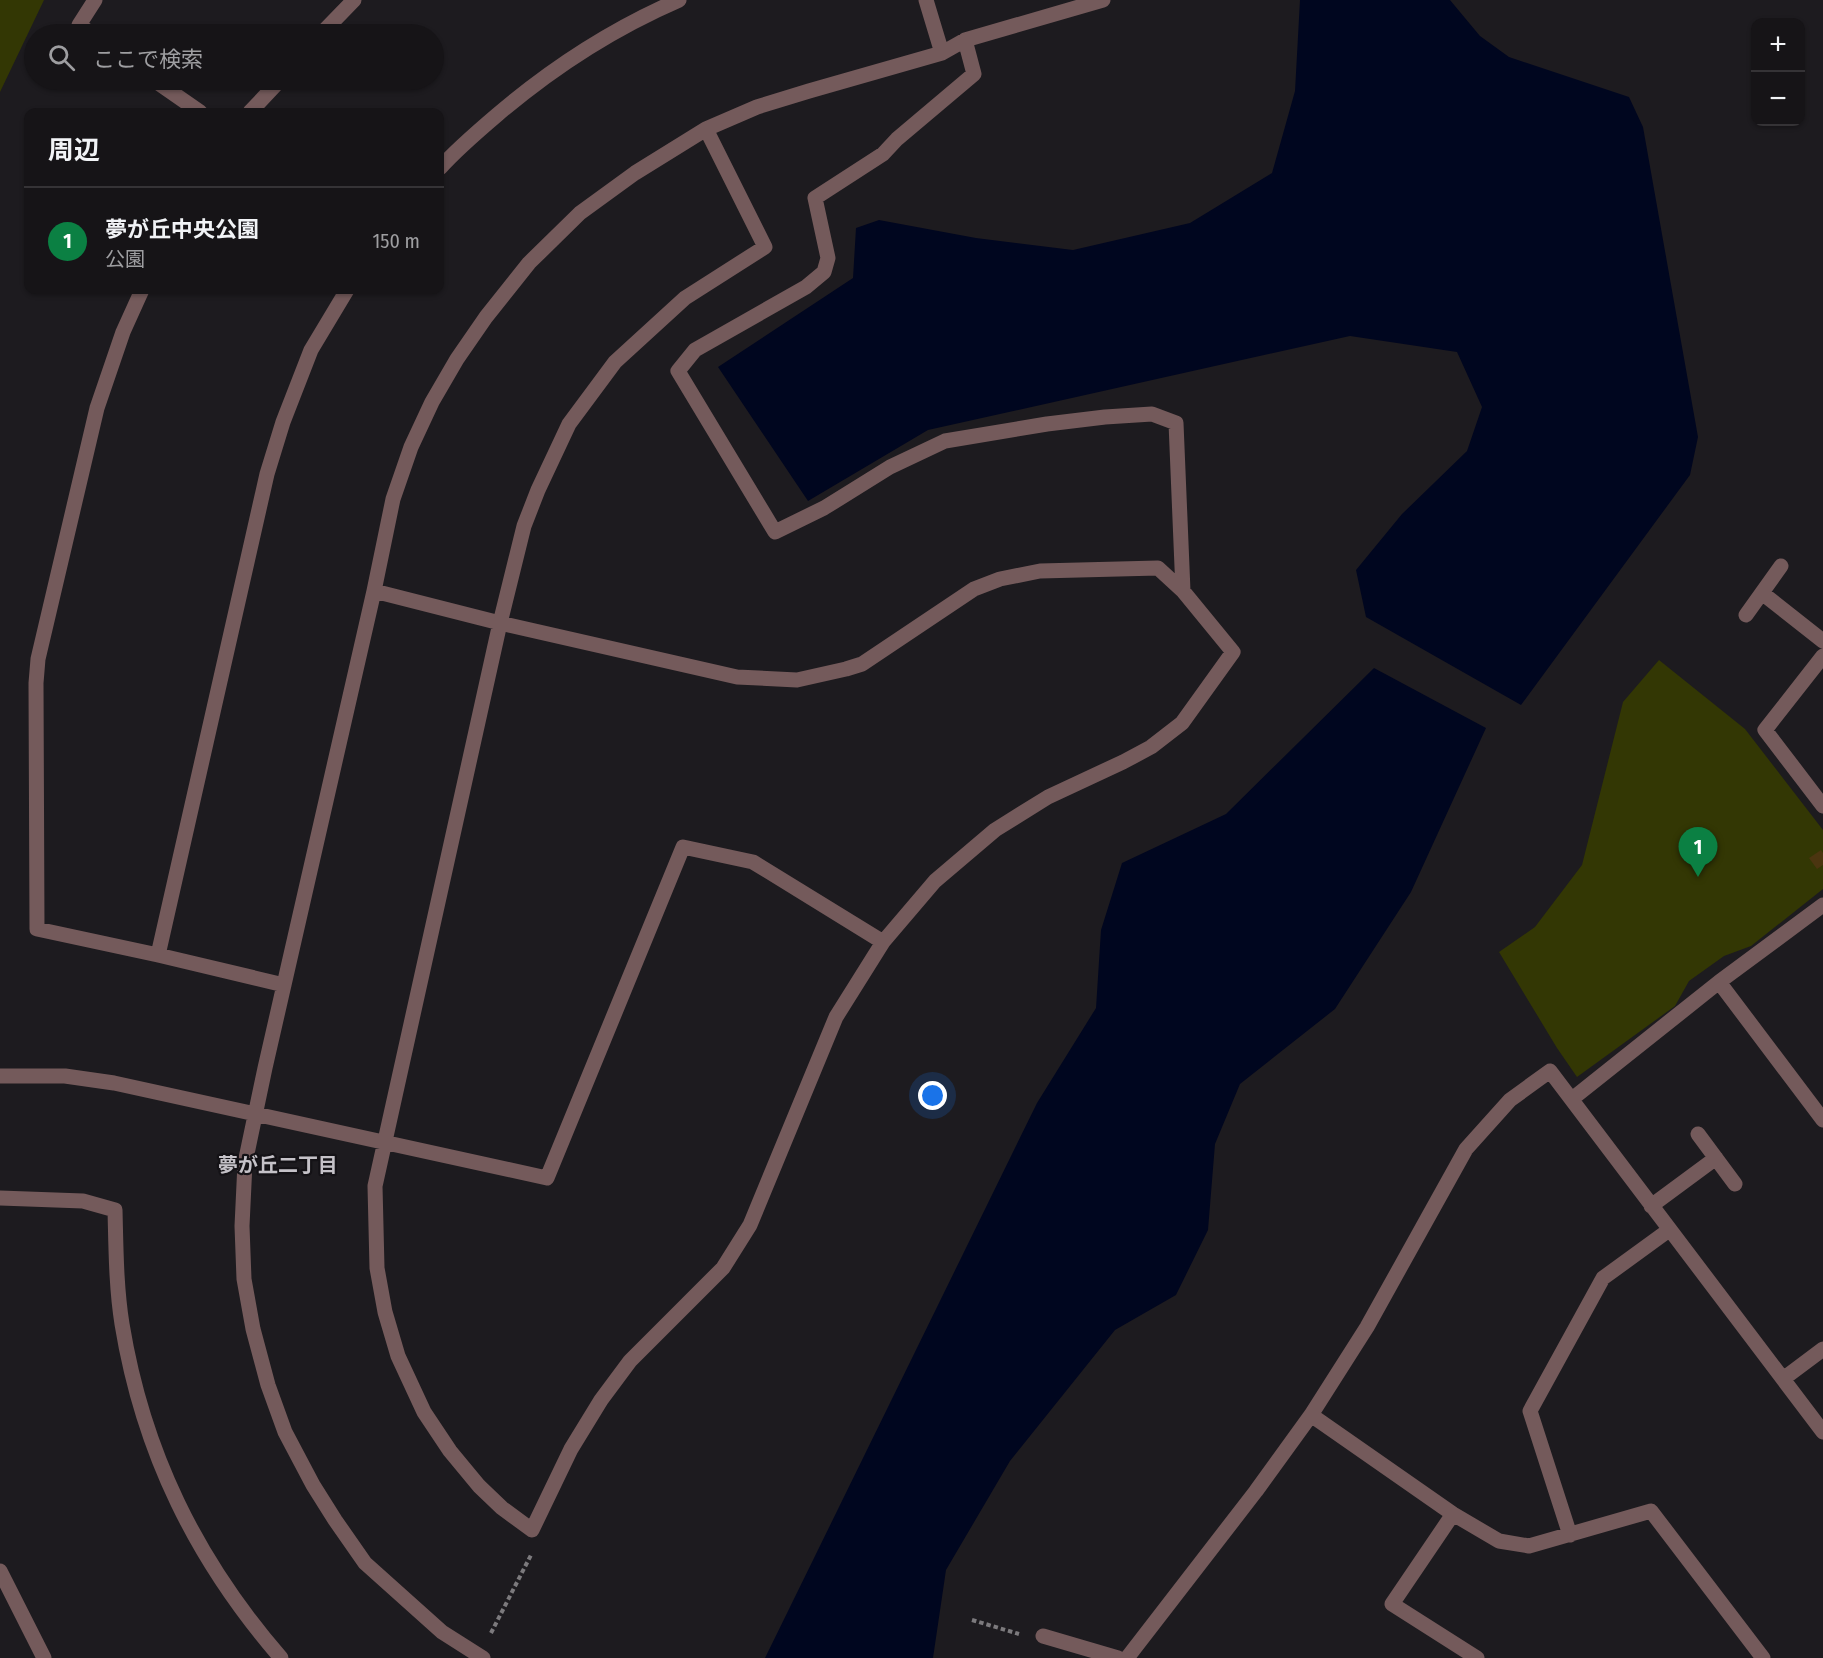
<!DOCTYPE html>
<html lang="ja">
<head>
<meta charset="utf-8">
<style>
	:root { --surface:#161417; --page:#232124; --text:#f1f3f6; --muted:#9e9ea1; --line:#353336; --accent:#0b8043 }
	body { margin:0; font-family:"Fira Sans Condensed","Noto Sans JP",sans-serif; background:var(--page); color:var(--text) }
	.controls { position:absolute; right:18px; top:18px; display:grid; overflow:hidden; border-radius:12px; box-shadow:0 2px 4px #0004 }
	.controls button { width:54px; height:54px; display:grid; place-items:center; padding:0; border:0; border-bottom:2px solid var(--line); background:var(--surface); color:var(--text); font:30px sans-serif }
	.you { position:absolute; left:933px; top:1096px; width:21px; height:21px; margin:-15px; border:4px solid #fff; border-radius:50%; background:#1a73e8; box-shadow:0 0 0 9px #1a73e833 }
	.badge { display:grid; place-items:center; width:39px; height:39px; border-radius:50%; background:var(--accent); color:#fff; font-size:20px; font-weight:700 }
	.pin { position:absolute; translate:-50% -50px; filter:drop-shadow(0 2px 3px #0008) }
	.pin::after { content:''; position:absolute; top:32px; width:21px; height:18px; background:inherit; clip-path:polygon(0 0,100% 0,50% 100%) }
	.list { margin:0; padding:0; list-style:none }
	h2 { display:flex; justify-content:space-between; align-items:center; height:78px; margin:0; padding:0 24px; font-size:26px }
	h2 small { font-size:20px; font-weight:400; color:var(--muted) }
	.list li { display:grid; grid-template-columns:39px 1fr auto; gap:18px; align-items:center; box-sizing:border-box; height:108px; padding:0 24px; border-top:2px solid var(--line) }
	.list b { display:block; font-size:22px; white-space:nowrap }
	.list p { margin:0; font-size:20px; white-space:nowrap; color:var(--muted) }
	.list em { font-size:20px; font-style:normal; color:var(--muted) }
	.icon { flex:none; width:33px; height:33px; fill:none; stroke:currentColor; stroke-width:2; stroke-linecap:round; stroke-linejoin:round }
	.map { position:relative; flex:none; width:1823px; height:1658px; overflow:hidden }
	.search { position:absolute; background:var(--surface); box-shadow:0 2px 4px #0004; left:24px; top:24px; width:420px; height:66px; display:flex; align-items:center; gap:15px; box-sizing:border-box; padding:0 21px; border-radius:33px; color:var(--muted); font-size:22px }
	.panel { position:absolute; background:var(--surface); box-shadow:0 2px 4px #0004; left:24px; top:108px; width:420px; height:186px; border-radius:12px }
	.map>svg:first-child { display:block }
	.green { fill:#333704 }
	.water { fill:#00061f }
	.building { fill:#4b3510 }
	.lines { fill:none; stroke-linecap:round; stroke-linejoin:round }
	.path { stroke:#7c7a7d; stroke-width:4; stroke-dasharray:4.5 3; stroke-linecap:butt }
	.minor { stroke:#745a5b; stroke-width:15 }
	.labels { text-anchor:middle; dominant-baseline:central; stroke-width:4.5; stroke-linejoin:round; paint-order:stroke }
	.neighbourhood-label { font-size:20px; font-weight:bold; fill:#c5c2c8; stroke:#141216 }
</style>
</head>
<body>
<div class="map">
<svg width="1823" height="1658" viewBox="0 0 1823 1658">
	<rect width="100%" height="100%" fill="#1d1b1f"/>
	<path class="green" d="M0,0H44L0,92Z
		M1659,660L1745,729L1823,830V889L1751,946L1724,956L1689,981L1675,1006L1577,1077L1557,1048L1499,952L1535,927L1582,865L1623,702Z"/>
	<path class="water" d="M1300,0H1450L1480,36L1509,57L1629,97L1643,127L1698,437L1690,475L1521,705L1366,617L1356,570L1402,514L1467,451L1482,407L1457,352L1350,336L928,430L808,501L718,367L853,278L856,228L879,220L976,238L1073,250L1190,223L1272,173L1295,91Z
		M1374,668L1486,728L1411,892L1335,1009L1240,1084L1215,1144L1208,1230L1176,1295L1115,1330L1010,1461L946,1570L933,1658H765L1037,1103L1096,1008L1101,930L1122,863L1226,814Z"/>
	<path class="building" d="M1821,850L1823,853V865L1817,869L1809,858Z"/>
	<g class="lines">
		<path class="path" d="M972,1620L1019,1634
			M491,1633L531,1555"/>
		<path class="minor" d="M926,0L942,53
			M92,34L79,25L95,0
			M321,34L354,0
			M965,40L974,74L897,139L883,154L815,198L828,258L824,272L806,287L695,350L678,371L775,532L824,508L890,467L945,441L1047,424L1105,417L1152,414L1176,423L1183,591
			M154,80L200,112
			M250,112L280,80
			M440,168C457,149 477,132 497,115C552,68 612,29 679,0
			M142,290L123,332L97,408L38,659L36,683L37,929L158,955L284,985
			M374,591L500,623L737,677L797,680L846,669L862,664L974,589L1000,579L1040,571L1158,568L1183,591L1233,652L1182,723L1151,747L1123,762L1048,797L995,830L935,881L883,942L836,1017L750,1225L723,1268L630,1361L601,1400L571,1449L532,1530L502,1508L479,1486L450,1451L424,1412L398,1356L385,1312L377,1268L375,1186L500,623L524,526L538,490L569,424L615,362L685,298L765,247L706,129
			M1762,593L1823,641
			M1746,615L1781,566
			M1823,656L1765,730L1823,806
			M158,955L267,474L283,422L311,350L347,290
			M1719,982L1823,1120
			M0,1076H65L114,1083L547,1178L683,847L753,862L883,942
			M1572,1099L1719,982L1823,905
			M1698,1134L1735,1184
			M0,1198L83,1201L115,1210C116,1248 116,1286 122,1324C143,1452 196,1560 281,1658
			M1651,1206L1716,1158
			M1783,1379L1823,1349
			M1311,1415L1453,1514L1499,1541L1529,1546L1651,1511L1763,1658
			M1453,1514L1392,1604L1477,1658
			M1570,1535L1530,1411L1603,1278L1669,1230
			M0,1571L44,1658
			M1043,1636L1118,1658
			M483,1658L442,1632L365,1563L335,1520L313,1485L285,1432L268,1385L253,1329L244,1279L242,1226L245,1163L265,1068L374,591L393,499L411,447L432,402L457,359L486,317L529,263L580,213L635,173L706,129L757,107L809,91L942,53L965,40L1103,0
			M1127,1658L1256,1491L1311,1415L1367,1327L1466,1149L1510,1100L1550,1071L1823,1432"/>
	</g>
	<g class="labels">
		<g class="neighbourhood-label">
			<text x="278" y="1165">夢が丘二丁目</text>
		</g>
	</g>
</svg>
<div class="controls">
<button>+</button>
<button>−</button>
</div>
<div class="you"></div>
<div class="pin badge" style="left:1698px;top:877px">1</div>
<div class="search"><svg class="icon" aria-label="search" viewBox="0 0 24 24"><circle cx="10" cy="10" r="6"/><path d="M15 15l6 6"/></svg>ここで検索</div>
<section class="panel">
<h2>周辺<small></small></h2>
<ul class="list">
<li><span class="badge">1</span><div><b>夢が丘中央公園</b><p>公園</p></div><em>150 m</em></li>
</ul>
</section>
</div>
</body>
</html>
